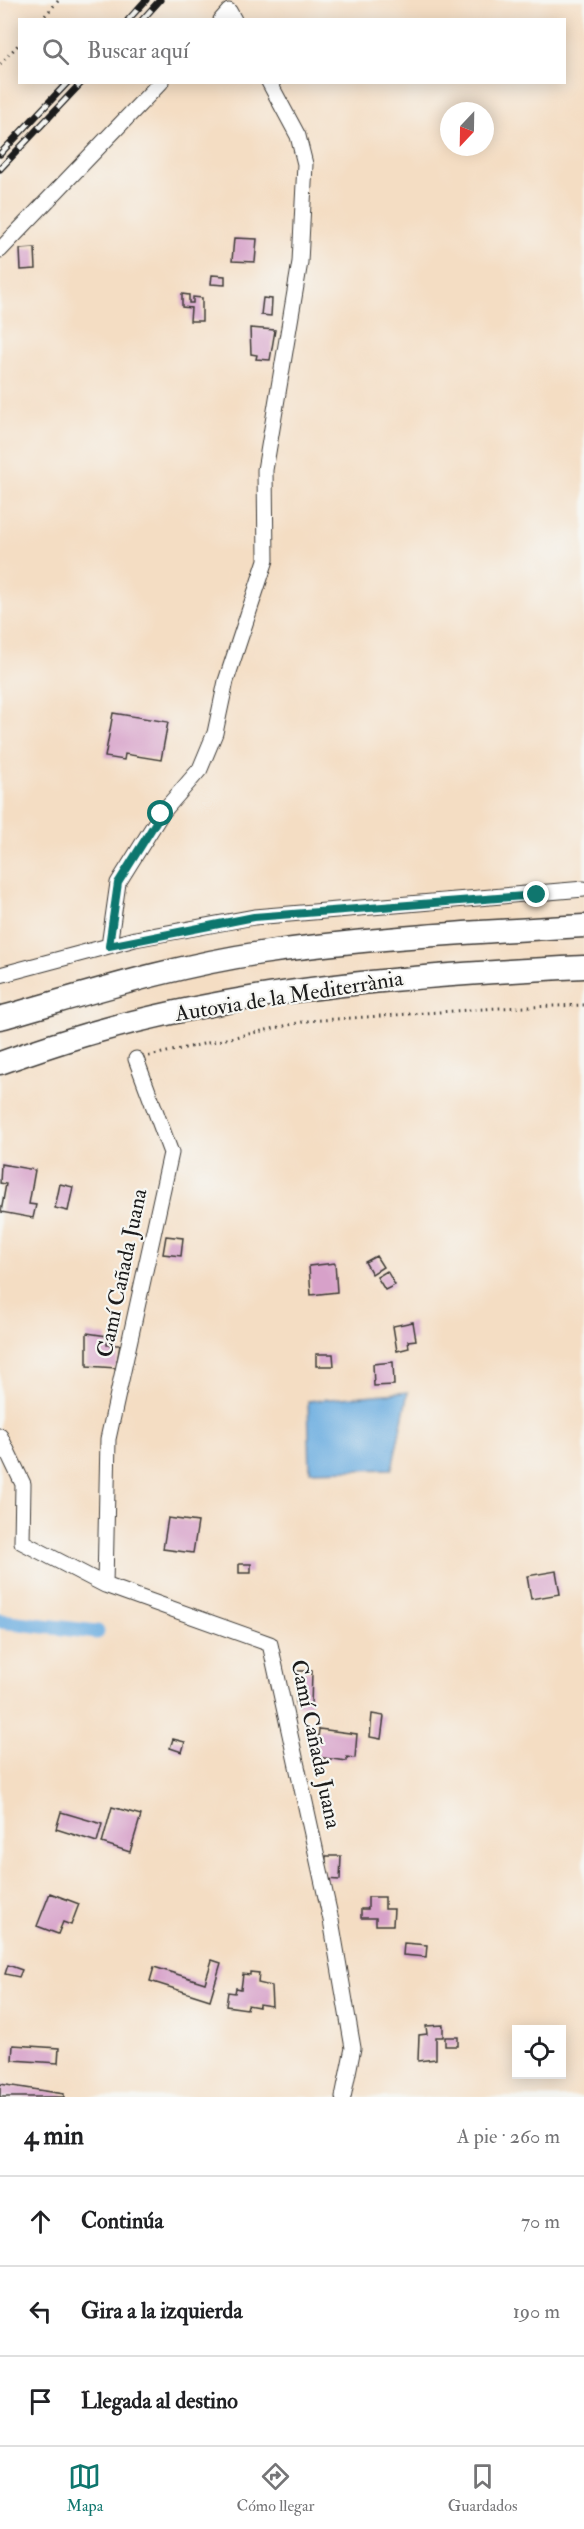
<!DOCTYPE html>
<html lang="es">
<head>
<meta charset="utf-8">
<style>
	:root { --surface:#fff; --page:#f2f2f2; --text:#202124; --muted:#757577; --line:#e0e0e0; --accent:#0f766e }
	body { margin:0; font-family:"IM FELL Double Pica",serif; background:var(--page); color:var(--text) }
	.controls { position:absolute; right:18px; bottom:18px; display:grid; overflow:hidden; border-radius:0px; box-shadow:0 3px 15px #0003 }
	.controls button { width:54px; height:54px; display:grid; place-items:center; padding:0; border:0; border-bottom:2px solid var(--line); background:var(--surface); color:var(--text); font:30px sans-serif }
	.compass { position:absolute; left:440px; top:102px; width:54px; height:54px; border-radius:50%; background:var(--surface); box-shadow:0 3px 15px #0003; rotate:202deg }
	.stop { position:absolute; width:18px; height:18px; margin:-14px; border:4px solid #0f766e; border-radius:50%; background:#fff }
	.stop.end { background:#0f766e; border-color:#fff; box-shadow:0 2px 6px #0008 }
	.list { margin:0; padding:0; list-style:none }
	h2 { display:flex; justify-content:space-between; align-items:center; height:78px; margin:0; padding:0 24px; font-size:26px }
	h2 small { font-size:20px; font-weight:400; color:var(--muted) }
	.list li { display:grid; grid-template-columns:39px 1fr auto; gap:18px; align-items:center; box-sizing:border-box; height:90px; padding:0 24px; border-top:2px solid var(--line) }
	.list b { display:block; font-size:22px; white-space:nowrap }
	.list em { font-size:20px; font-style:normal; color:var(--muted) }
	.icon { flex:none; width:33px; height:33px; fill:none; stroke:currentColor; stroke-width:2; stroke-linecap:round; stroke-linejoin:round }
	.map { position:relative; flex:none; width:584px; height:2097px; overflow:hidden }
	.search { position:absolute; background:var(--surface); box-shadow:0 3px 15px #0003; left:18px; right:18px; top:18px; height:66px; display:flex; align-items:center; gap:15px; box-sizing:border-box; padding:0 21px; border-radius:0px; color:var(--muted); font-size:22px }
	.sheet { height:348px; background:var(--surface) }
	nav { display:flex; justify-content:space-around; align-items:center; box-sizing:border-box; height:84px; border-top:2px solid var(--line); background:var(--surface); font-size:16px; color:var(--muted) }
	nav a { display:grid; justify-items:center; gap:3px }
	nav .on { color:var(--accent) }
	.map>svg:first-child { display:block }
	.water { fill:#6cade0; stroke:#44647e; stroke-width:1.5 }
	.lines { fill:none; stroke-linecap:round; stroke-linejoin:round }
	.canal { stroke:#6cade0; stroke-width:15 }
	.building { fill:#d7a1c9 }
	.minor-casing { stroke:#3c3935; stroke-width:17 }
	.highway-casing { stroke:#3c3935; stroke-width:25 }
	.path { stroke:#3c3935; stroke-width:3; stroke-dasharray:1.5 4.5; stroke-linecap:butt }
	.minor { stroke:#fff; stroke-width:15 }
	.highway { stroke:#fff; stroke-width:22 }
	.rail-casing { stroke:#1c1c1c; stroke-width:7 }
	.rail { stroke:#f6f6f2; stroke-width:4.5; stroke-dasharray:14; stroke-linecap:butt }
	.route { stroke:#0f766e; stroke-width:8 }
	.labels { text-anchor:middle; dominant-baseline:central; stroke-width:4.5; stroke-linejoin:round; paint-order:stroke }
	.street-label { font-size:22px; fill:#1c1c1c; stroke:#f6f6f2 }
</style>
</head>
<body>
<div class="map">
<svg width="584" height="2097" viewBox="0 0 584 2097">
	<rect width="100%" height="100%" fill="#f6f6f2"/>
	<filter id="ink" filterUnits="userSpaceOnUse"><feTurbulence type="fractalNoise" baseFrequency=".0167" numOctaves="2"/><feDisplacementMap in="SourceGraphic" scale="12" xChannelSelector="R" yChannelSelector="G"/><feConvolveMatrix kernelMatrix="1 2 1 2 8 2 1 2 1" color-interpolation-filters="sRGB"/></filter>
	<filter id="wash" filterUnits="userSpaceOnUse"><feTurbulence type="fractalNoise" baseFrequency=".008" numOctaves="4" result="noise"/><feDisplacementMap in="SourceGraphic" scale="24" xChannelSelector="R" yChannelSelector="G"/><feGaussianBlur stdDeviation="1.35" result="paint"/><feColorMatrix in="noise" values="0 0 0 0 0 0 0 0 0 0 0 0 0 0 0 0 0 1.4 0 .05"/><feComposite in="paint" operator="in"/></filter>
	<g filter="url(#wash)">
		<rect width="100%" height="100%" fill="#f4ddc3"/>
		<path class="water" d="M408,1392L392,1469L310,1471L308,1401Z"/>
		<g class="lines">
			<path class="canal" d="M0,1621L97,1632"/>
		</g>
		<g id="blocks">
			<path class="building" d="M234,238L257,239L255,262L232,261Z
				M35,248L36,269L21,270L20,249Z
				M212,275L225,276V285L211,284Z
				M182,294L189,295V303H193V297L202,298V321H190L191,308L182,307Z
				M263,298L272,299L271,316L261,315Z
				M250,328L275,330L270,360L256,359L257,355L251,354Z
				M113,713L168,722L161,760L125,754L124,760L105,757Z
				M1,1164L35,1170L29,1204L36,1205L33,1218L1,1212L6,1184L0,1183Z
				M60,1184L73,1187L68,1211L55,1208Z
				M166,1236L183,1238L181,1256L163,1254Z
				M376,1256L383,1267L372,1274L365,1262Z
				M335,1263L337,1292L311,1295L309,1266Z
				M387,1271L395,1285L385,1290L377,1277Z
				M413,1322L416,1340L408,1341L409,1348L397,1351L393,1326Z
				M87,1333L107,1336V1345H120L116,1368L87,1366Z
				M316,1354H333L334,1366H316Z
				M393,1362L394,1385L374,1386L373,1364Z
				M168,1518L198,1522L193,1553L163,1549Z
				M239,1564H251V1573H239Z
				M556,1571L560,1594L531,1599L527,1576Z
				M298,1671H312L311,1706L296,1705Z
				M372,1714L384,1716L381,1739L370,1737Z
				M319,1729L357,1734L355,1758L347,1757V1761L316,1757Z
				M173,1739L185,1742L182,1752L170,1748Z
				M112,1807L141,1815L130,1852L102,1843Z
				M61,1812L102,1824L97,1842L56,1829Z
				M326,1856H341L340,1880L325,1879Z
				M50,1893L79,1904L71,1925L63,1922L58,1934L37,1926Z
				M368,1897H385V1909H394L393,1925H376V1918H361V1909H368Z
				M404,1943L427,1945L426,1957L403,1955Z
				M212,1960L221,1963L210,2000L150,1981L154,1967L205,1983Z
				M8,1965L22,1970L19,1977L5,1974Z
				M250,1972L259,1973L258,1983L271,1986L272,2006L259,2004V2007L248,2005L247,2009L226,2006L228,1992L235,1993L236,1988L241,1989L243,1974L250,1975Z
				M443,2025V2037H436V2059L418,2061L419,2035L427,2034L426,2026Z
				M445,2037H458V2046H445Z
				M13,2045L59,2048L58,2063L12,2060Z
				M0,2084L64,2094V2097H0Z"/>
		</g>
	</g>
	<g filter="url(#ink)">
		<use href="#blocks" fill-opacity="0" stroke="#3c3935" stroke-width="1.5"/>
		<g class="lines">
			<g class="minor-casing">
				<path id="minor" d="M221,20L229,11L234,20
					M0,250L161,82
					M109,946L118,883L161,814L200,769L215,733L226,681L266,560L265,470L300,262L305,164L298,136L269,82
					M0,975L135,939L254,917L584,889
					M136,1059L171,1153L108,1439L105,1585L270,1644L331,1920L353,2048L343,2097
					M0,1436L23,1484L22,1542L105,1585"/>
			</g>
			<g class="highway-casing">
				<path id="highway" d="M0,1018C86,994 173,966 261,953C368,938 476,932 584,926
					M0,1063C31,1052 63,1041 95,1032C254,987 420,975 584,967"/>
			</g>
			<path class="path" d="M41,20L59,0
				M0,64L20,43
				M149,1056L307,1021L498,1008L584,1005"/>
			<use href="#minor" class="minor"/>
			<use href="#highway" class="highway"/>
			<g class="rail-casing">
				<path id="rail" d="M128,20L146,0
					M142,20L160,0
					M0,154L68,82
					M0,169L82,82"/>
			</g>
			<use href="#rail" class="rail"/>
		</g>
	</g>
	<g class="lines" filter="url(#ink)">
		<path class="route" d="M161,814L118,883L109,946L254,917L537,895"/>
	</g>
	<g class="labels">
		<g class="street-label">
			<text transform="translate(289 996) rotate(-9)">Autovia de la Mediterrània</text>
			<text transform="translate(122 1273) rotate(-78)">Camí Cañada Juana</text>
			<text transform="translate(316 1744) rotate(78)">Camí Cañada Juana</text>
		</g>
	</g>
</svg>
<div class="controls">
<button><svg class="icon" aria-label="locate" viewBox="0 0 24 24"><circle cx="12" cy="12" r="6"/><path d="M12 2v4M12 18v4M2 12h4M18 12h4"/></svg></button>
</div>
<svg class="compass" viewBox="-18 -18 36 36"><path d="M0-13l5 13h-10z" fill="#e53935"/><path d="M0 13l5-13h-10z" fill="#757577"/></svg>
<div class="stop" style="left:161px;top:814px"></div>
<div class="stop end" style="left:537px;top:895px"></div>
<div class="search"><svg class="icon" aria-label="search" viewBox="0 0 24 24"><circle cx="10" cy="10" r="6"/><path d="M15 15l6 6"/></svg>Buscar aquí</div>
</div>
<section class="sheet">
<h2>4 min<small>A pie · 260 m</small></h2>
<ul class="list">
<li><svg class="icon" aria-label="ahead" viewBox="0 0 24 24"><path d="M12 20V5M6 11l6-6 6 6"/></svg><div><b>Continúa</b></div><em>70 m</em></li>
<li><svg class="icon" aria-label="left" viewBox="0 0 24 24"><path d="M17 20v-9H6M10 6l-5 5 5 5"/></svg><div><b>Gira a la izquierda</b></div><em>190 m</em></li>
<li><svg class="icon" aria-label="arrive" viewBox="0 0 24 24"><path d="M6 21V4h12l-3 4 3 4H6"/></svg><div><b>Llegada al destino</b></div></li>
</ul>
</section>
<nav>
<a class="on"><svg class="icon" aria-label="map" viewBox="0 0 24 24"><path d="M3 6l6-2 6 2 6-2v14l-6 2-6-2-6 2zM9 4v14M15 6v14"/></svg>Mapa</a>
<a><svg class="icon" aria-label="directions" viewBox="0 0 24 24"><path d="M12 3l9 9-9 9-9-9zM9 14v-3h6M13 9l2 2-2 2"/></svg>Cómo llegar</a>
<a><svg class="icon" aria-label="saved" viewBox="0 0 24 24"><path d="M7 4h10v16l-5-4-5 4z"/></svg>Guardados</a>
</nav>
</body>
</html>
